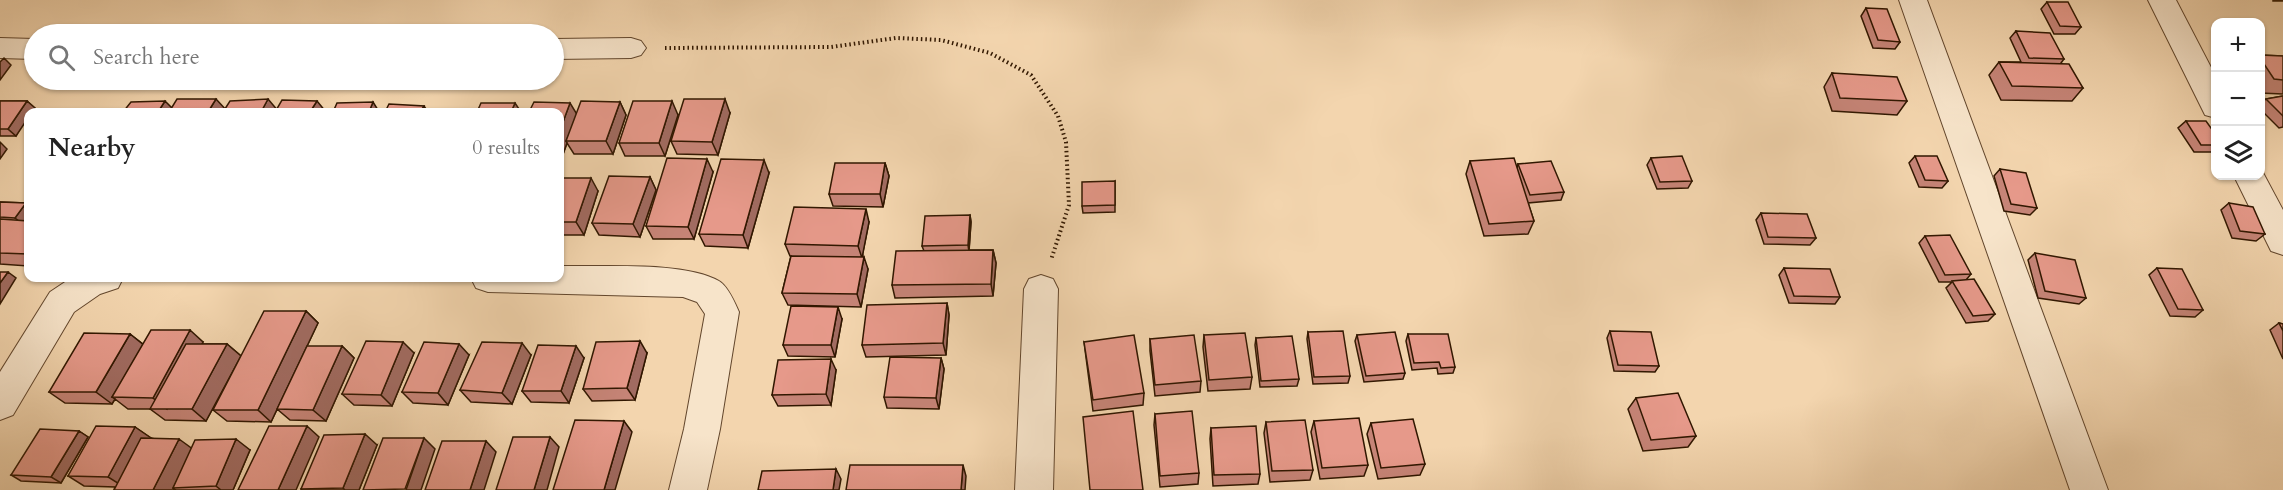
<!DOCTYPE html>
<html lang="en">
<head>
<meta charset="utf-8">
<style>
	:root { --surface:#fff; --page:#f2f2f2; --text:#222; --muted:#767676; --line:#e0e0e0 }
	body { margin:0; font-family:Cardo,serif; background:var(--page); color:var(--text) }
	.controls { position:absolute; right:18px; top:18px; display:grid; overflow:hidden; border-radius:12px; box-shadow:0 2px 4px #0004 }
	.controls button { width:54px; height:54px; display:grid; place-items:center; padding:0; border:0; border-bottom:2px solid var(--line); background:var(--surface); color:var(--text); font:30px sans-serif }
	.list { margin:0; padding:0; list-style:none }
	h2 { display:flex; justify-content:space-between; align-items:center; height:78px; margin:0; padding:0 24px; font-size:26px }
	h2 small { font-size:20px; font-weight:400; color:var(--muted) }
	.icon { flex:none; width:33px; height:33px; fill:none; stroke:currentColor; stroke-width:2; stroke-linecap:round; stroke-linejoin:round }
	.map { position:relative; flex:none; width:2283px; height:490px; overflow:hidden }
	.search { position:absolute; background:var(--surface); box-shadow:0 2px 4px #0004; left:24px; top:24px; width:540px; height:66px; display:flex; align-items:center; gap:15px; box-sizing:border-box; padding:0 21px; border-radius:33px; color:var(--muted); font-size:22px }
	.panel { position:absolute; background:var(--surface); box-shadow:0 2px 4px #0004; left:24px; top:108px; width:540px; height:174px; border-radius:12px }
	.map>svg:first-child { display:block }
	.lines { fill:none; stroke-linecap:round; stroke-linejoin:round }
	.minor-casing { stroke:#62462c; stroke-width:2 }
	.path { stroke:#311700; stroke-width:4; stroke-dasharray:1.5 3; stroke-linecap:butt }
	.minor { fill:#f7e4ca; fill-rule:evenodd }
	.wall { fill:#c68477; stroke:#311700; stroke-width:1.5 }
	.shaded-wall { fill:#a16b61; stroke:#311700; stroke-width:1.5 }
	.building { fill:#e6998a; stroke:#311700; stroke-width:1.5 }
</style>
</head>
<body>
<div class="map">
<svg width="2283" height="490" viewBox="0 0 2283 490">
	<rect width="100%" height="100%" fill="#f3d5ae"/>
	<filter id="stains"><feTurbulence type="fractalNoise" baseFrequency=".00333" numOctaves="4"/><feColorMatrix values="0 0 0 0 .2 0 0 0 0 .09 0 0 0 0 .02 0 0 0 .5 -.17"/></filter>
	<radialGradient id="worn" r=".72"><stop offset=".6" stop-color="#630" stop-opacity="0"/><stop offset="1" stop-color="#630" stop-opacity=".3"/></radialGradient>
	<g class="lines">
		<g class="minor-casing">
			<path id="minor" d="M1899,0H1927L2108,490H2070Z
				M2148,0H2176L2216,77V118L2205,115Z
				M0,38L34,39V59L0,58Z
				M631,38L641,41L646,48L641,55L631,58L554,59V39Z
				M2260,167L2283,210V255L2271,251L2234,176H2260Z
				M560,266C601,267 685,261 719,281C728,286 735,303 739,312L720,429L707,490H669L684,429L705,314L697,302L683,297L488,292L476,288L471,278H560Z
				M1041,275L1053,279L1058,289L1053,490H1015L1024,289L1029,279Z
				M71,278H123L118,288L100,294L74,312L13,415L0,420V372L50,292Z"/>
		</g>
		<path class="path" d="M665,48L831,47L896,38L941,40L990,53L1031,75L1058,116L1066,142L1069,205L1051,260"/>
		<use href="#minor" class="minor"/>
	</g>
	<path class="wall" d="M2273,0H2283V1H2273Z
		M2047,2L2081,27L2075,34H2054L2041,9Z
		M1866,8L1900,42L1895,49L1873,48L1861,16Z
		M2016,31L2064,59L2061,63L2083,88L2072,101L2001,100L1989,75L1999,62H2021L2010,38Z
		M2260,55L2283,56V94L2260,93Z
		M1832,73L1907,101L1897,115L1832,111L1824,87Z
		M2283,96V127L2279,128L2260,109V104L2266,99Z
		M0,101H27L35,108L32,112H28L16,136H0Z
		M620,102L626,115L613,154H574L567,143L562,157H560V112L576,114Z
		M730,113L718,155L677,154L671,141Z
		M678,115L665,156H625L619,143Z
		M2186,121L2216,135V151L2214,152H2194L2178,128Z
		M1915,156L1948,181L1942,188L1919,187L1909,163Z
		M1651,158L1692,181L1688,188L1657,189L1647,165Z
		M1470,161L1517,168L1518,164L1564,192L1561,200L1528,203L1534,221L1528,234L1484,236L1466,174Z
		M885,163L889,176L883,207L833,206L829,194Z
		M2000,169L2037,208L2030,215L2004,211L1994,176Z
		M713,172L694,239H653L646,226Z
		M769,173L748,248L705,246L699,234Z
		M650,177L656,190L640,237L599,235L592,223Z
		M560,178L598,191L584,235H560Z
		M1115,181V212L1083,213L1082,206Z
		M0,202L26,203L28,206V218L27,221H28V266L0,264Z
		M2229,203L2265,234L2256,241L2232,238L2221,210Z
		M1761,213L1816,238L1810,245L1764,244L1756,220Z
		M970,215L971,222L969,250H993L996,263L993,296L895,298L892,285L924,251L922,246Z
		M869,222L862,257L868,269L861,307L788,305L782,293L791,256H790L785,244Z
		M1925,236L1971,274L1966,280L1995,314L1988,321L1966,323L1946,288L1952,282H1939L1919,243Z
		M2035,253L2086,298L2079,304L2038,298L2028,260Z
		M1784,268L1840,297L1835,304L1789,303L1779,275Z
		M2157,268L2203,310L2195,317L2170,316L2149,275Z
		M947,303L949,315L946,355L866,357L862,345Z
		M306,311L318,323L271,422L227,421L213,410Z
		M842,319L835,357L788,356L783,345Z
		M2279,323L2283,324V359L2270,330Z
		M1610,331L1659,366L1655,372L1614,371L1607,338Z
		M1308,332L1350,376L1348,383L1313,384L1307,339Z
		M130,334L143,344L203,342L202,344H227L241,356L206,421L165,420L150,409H128L115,399L112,404L65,403L49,392Z
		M1408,334L1455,367L1453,373L1438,374L1437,368L1412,370L1406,341Z
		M1204,335L1252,377L1250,389L1208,391L1203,347Z
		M1357,335L1405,373L1403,379L1364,382L1355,341Z
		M1256,338L1299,379L1297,386L1260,387L1255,345Z
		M1150,339L1201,381L1200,392L1155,396L1150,351Z
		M1084,342L1144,393L1143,405L1093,411Z
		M342,346L354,358L326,421L290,420L277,409Z
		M414,353L392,406L354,405L342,394Z
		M647,353L635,400L592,401L583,389Z
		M469,355L448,405L413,403L402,392Z
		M531,355L512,404L471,402L460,390Z
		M584,358L569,403L531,402L522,391Z
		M941,358L944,369L939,409L887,408L884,397Z
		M836,370L831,405L778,406L772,395Z
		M1636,398L1696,436L1688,447L1643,451L1628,409Z
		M1155,414L1199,473L1198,484L1160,487L1154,425Z
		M1314,421L1368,465L1364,476L1320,479L1311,432Z
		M1266,422L1313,470L1310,480L1270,482L1264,433Z
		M1371,423L1425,464L1420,475L1378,479L1367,434Z
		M135,427L151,438L191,448L250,450L233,490H176L174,489V490H114L115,487L84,486L68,476Z
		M1211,428L1260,474L1258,484L1213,486L1210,439Z
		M79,431L88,437L61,483L21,481L11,475Z
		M377,445L359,490H302L301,489Z"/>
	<path class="shaded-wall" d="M4,58L11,65L0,80V62Z
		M216,99L228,112H208Z
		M268,99L279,112H261Z
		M725,99L730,113L718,155L712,142Z
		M27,101L35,108L32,112H28V118L16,136L8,129Z
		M165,101L176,112H158Z
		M317,101L326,112H310Z
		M672,101L678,115L665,156L659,143Z
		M373,102L378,110L377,112H369Z
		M620,102L626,115L613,154L606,141Z
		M515,103L521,112H511Z
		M570,103L578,116L566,141L567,143L562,157L560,153V130Z
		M424,106L428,112H420Z
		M0,142L7,149L0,159Z
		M707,159L713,172L694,239L688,227Z
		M764,160L769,173L748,248L743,235Z
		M885,163L889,176L883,207L880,194Z
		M650,177L656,190L640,237L633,224Z
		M591,178L598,191L584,235L576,222Z
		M26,203L28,206V218L24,225L15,218Z
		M866,209L869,222L862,258L858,246Z
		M970,215L971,222L969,252L968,245Z
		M993,250L996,263L993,296L991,284Z
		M864,257L868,269L861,307L857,294Z
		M8,272L16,278L0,304V283Z
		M947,303L949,315L946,355L943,343Z
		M838,307L842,319L835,357L831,345Z
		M306,311L318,323L271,422L258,410Z
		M190,330L203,342L167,409L153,398Z
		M130,334L145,346L112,397L115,399L112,404L96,392Z
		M640,341L647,353L635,400L627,388Z
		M403,342L414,353L392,406L381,395Z
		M522,343L531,355L512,404L502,393Z
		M227,344L241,356L206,421L192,409Z
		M459,344L469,355L448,405L438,393Z
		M342,346L354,358L326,421L313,410Z
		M576,346L584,358L569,403L561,391Z
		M941,358L944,369L939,409L936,398Z
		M831,359L836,370L831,405L826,394Z
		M624,421L632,432L615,490H604Z
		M307,426L319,437L296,490H278Z
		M135,427L151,438L124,487L108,477Z
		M79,431L88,437L61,483L51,477Z
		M365,434L377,445L359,490H345L343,488Z
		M550,437L559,447L547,490H534Z
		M424,438L435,449L421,490H406Z
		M179,439L194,450L173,488L174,489V490H153Z
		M236,439L250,450L233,490H221L216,486Z
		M486,441L496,452L484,490H470Z
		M963,465L966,476L965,490H961Z
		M836,469L841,479L839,490H833Z"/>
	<path class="building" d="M2047,2H2068L2081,27L2060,26Z
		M1866,8L1887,9L1900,42L1878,40Z
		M2016,31L2050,33L2064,59L2029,58Z
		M2260,55L2283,56V80L2274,79L2260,58Z
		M1999,62L2069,64L2083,88L2012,86Z
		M1832,73L1897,77L1907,101L1840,98Z
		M2283,96V116L2266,99Z
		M177,99H216L208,112H169Z
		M268,99L261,112H223L230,101Z
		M684,99H725L712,142L671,141Z
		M282,100L317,101L310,112H275Z
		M0,101H27L8,129H0Z
		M165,101L158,112H123L131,102Z
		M581,101L620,102L606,141H566Z
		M633,101H672L659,143H619Z
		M373,102L369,112H333L337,103Z
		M534,102L570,103L560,130V112H529Z
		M481,103H515L511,112H477Z
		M389,104L424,106L420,112H385Z
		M438,110L473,111L472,112H437Z
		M2186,121H2206L2216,135V145H2201Z
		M1682,156L1692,181L1660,182L1651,158Z
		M1915,156H1937L1948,181L1925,180Z
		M667,158L707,159L688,227L646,226Z
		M1514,158L1534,221L1489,224L1470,161Z
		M721,159L764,160L743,235L699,234Z
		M1551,161L1564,192L1530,195L1518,164Z
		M835,163H885L880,194H829Z
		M2000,169L2026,173L2037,208L2011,204Z
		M609,176L650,177L633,224L592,223Z
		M560,178H591L576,222H560Z
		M1115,181V205L1082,206V182Z
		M0,202L26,203L15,218L0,217Z
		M2229,203L2253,207L2265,234L2240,231Z
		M794,207L866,209L858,246L785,244Z
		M1761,213L1807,214L1816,238L1768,237Z
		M970,215L968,245L922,246L925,216Z
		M0,219L28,221V254L0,253Z
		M1950,235L1971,274L1945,275L1925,236Z
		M993,250L991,284L892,285L896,251Z
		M2035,253L2075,260L2086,298L2045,291Z
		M791,256L864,257L857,294L782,293Z
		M1784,268L1830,269L1840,297L1794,296Z
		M2157,268L2182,269L2203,310L2178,309Z
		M0,272H8L0,283Z
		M1974,279L1995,314L1973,316L1952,281Z
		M947,303L943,343L862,345L867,305Z
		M791,306L838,307L831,345H783Z
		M264,311H306L258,410H213Z
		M2279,323L2283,324V331Z
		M151,330H190L153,398L112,397Z
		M1343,331L1350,376L1314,377L1308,332Z
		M1610,331L1651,332L1659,366L1618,365Z
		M1395,332L1405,373L1366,376L1357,335Z
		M84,333L130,334L96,392H49Z
		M1245,333L1252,377L1209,380L1204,335Z
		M1408,334H1448L1455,367L1441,368L1439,362L1414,363Z
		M1134,335L1144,393L1093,400L1084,342Z
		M1194,335L1201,381L1155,385L1150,339Z
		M1292,336L1299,379L1261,381L1256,338Z
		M366,341L403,342L381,395L342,394Z
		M640,341L627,388L583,389L596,342Z
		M424,342L459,344L438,393L402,392Z
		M482,342L522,343L502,393L460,390Z
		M186,344H227L192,409H150Z
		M538,345L576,346L561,391H522Z
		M307,346H342L313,410L277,409Z
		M890,357L941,358L936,398L884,397Z
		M831,359L826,394L772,395L778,360Z
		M1678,393L1696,436L1651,440L1636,398Z
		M1133,411L1143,490H1090L1083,417Z
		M1192,411L1199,473L1160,476L1155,414Z
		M1359,418L1368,465L1322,468L1314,421Z
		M1413,419L1425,464L1381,468L1371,423Z
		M575,420L624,421L604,490H553Z
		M1305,420L1313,470L1272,471L1266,422Z
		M96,426L135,427L108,477L68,476Z
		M269,426H307L278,490H238Z
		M1256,426L1260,474L1214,475L1211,428Z
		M40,429L79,431L51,477L11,475Z
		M365,434L343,488L301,489L324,435Z
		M513,437H550L534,490H496Z
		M141,438L179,439L153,490H114Z
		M383,438H424L405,489L363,490Z
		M236,439L216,486L173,488L195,440Z
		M442,441H486L470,490H425Z
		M850,465H963L961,490H846Z
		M836,469L833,490H758L762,471Z"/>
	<rect width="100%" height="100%" filter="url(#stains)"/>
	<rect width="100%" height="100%" fill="url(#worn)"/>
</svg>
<div class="controls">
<button>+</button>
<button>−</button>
<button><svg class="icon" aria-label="layers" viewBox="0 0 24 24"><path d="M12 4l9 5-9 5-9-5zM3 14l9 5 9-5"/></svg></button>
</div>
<div class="search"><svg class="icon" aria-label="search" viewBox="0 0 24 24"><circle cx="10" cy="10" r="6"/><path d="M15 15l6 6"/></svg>Search here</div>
<section class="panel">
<h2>Nearby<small>0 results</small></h2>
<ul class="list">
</ul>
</section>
</div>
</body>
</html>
